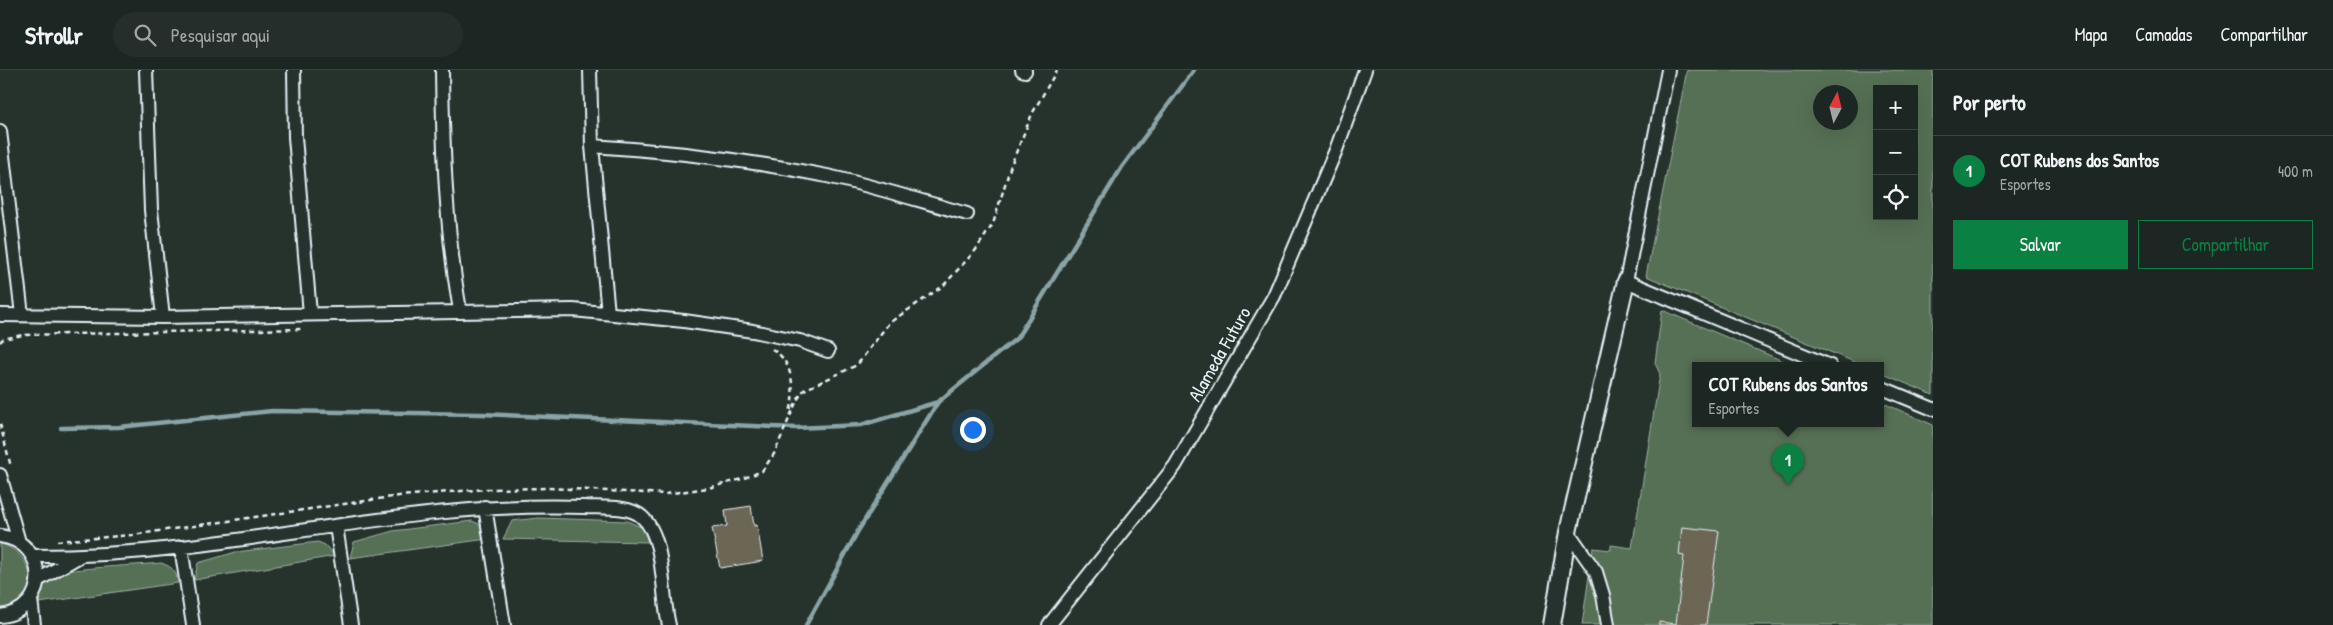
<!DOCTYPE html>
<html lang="pt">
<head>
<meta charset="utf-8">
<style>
	:root { --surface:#1c2622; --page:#252e2a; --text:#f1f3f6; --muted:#a0a5a5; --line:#3a4340; --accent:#0b8043 }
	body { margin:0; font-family:"Patrick Hand",sans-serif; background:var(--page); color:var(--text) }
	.controls { position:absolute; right:15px; top:15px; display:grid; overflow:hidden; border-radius:0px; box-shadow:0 5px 20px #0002 }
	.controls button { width:45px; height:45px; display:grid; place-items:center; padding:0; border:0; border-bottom:1px solid var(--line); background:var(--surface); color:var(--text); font:25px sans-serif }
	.compass { position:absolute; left:1813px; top:15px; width:45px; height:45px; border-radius:50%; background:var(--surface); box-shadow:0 5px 20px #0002; rotate:7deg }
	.you { position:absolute; left:972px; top:359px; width:18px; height:18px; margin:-12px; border:4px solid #fff; border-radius:50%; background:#1a73e8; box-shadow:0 0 0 8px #1a73e833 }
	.badge { display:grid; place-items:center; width:32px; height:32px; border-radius:50%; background:var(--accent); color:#fff; font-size:16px; font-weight:700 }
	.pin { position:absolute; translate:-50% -41px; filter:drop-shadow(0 1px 2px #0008) }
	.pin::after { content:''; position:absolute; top:26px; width:18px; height:15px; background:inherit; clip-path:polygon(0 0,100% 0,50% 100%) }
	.popup { position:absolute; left:1692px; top:292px; width:192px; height:65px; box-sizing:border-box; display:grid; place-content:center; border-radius:0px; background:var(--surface); filter:drop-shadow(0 1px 4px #0005); font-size:16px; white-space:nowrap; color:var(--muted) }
	.popup b { font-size:19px; color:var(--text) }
	.popup::after { content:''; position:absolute; left:50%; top:100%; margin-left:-10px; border:10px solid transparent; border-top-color:var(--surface) }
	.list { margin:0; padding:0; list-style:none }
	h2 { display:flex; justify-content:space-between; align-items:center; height:65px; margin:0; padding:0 20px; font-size:21px }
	h2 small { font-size:16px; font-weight:400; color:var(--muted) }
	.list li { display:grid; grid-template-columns:32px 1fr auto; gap:15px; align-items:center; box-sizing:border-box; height:70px; padding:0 20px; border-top:1px solid var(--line) }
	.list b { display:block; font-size:19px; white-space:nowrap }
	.list p { margin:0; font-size:16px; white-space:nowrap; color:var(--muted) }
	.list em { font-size:16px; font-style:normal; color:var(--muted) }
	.actions { display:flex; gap:10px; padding:15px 20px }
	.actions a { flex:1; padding:11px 0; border:1px solid var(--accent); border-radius:0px; text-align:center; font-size:18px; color:var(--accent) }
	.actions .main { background:var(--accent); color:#fff }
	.icon { flex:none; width:28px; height:28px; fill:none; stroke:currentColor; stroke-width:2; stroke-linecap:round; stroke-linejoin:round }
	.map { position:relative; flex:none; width:1933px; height:555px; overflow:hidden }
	header { display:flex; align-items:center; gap:30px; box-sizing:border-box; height:70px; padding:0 25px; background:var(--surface); border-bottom:1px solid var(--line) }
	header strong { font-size:24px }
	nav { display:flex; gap:28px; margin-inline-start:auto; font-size:18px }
	.search { width:350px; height:45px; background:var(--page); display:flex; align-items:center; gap:12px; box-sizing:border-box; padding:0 18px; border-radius:28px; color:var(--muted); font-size:19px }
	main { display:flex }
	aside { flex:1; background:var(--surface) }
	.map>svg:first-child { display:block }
	.green { fill:#566f55; stroke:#9fb0a6; fill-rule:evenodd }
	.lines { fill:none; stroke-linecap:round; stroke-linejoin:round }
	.stream { stroke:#8aa4a7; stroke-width:4.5 }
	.building { fill:#6c6655; stroke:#e8f1f8 }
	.minor-casing { stroke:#e8f1f8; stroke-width:16 }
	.tertiary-casing { stroke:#e8f1f8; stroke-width:20 }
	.path { stroke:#e8f1f8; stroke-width:2.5; stroke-dasharray:5 4; stroke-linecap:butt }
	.minor { stroke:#26332d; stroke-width:12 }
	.tertiary { stroke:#26332d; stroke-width:16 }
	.labels { text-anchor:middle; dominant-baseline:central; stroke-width:4; stroke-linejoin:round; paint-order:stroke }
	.street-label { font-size:19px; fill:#e8f1f8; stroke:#26332d }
</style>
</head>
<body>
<header>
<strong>Strollr</strong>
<div class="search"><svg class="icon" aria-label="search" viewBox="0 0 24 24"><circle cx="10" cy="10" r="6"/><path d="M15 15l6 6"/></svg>Pesquisar aqui</div>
<nav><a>Mapa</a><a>Camadas</a><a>Compartilhar</a></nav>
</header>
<main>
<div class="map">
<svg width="1933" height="555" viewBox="0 0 1933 555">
	<rect width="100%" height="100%" fill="#26332d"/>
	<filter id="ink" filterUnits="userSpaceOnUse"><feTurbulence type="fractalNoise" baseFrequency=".02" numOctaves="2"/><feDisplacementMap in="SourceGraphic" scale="10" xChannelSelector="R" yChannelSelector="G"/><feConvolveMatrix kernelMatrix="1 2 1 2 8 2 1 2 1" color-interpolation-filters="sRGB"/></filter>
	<g filter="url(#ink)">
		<path class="green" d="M1687,0H1933V325L1881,303L1880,296H1864L1646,206ZM1877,19H1914V146H1877ZM1820,22H1850V52H1820Z
			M1662,240L1795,296H1696V354H1880L1881,332L1933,355V555H1582L1593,478L1611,480V475L1632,478L1660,304L1655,293Z
			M538,448L627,451L643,458L648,472L503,469L512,451Z
			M472,451L479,454L487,469L350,488L354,472L393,461Z
			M318,472L325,475L335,486L194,510L198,493L236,482Z
			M0,474C28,479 44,520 15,536C11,538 5,539 0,541Z
			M161,493C173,497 176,501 178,513L39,533C38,522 47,510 56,504C67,498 144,495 161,493Z"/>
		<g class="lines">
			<path class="stream" d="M61,358L119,357L272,341L481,344L796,358L861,355L938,332L1017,268L1122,97L1194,0
				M806,555L858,461L938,332"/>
		</g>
		<path class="building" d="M751,436L754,456L757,455L763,491L720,498L712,458L727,456L725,440Z
			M1682,457L1719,461L1706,555H1659V552L1676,554L1684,486L1679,485Z"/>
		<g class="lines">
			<g class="minor-casing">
				<path id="minor" d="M146,0L151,140L163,247
					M294,0L295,67L310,244
					M442,0C443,81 446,161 460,240
					M590,0L592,76L608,243
					M1022,0L1025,1
					M1668,0L1626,211L1830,296
					M0,61L22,245
					M592,76C671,81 749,90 827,106C874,116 920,131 967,144
					M0,245L163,247L573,240L684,251L753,261L800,271L828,281
					M1880,317L1933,339
					M0,405L19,472
					M485,437L504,555
					M336,456L351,555
					M1568,462L1596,502L1603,525L1608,555
					M0,466C50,472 50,541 0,546
					M181,477L193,555
					M33,486C83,486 133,483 183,477C317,461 449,432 584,437C601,438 629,435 642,447C666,468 661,525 669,555
					M38,510L78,487
					M31,529L34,555
					M1049,555L1175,396L1274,226L1336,80L1365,0"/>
			</g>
			<g class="tertiary-casing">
				<path id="tertiary" d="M1552,555L1568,462L1626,211"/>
			</g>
			<path class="path" d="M0,272L3,269L23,265L302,259
				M772,279C794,292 795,321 790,343
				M0,354L11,397
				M57,471L132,465L399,426L487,419L550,418L665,424L708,418L742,409L762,401L774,384L797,330L804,320L857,295L889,253L943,216L975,181L993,154L1011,95L1032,44L1057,0"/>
			<use href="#minor" class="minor"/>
			<use href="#tertiary" class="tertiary"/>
		</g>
	</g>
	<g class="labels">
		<g class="street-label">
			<text transform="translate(1219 284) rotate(-60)">Alameda Futuro</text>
		</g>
	</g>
</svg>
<div class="controls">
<button>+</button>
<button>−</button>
<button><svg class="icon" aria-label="locate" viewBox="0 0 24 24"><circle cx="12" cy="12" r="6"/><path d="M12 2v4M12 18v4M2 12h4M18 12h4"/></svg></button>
</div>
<svg class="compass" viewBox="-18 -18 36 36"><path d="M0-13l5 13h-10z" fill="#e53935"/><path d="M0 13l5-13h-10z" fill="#a0a5a5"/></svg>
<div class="you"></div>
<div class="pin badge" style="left:1788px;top:415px">1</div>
<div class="popup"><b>COT Rubens dos Santos</b>Esportes</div>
</div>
<aside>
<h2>Por perto<small></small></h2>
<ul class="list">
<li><span class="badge">1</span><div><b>COT Rubens dos Santos</b><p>Esportes</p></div><em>400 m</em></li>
</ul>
<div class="actions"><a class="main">Salvar</a><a>Compartilhar</a></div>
</aside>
</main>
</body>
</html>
